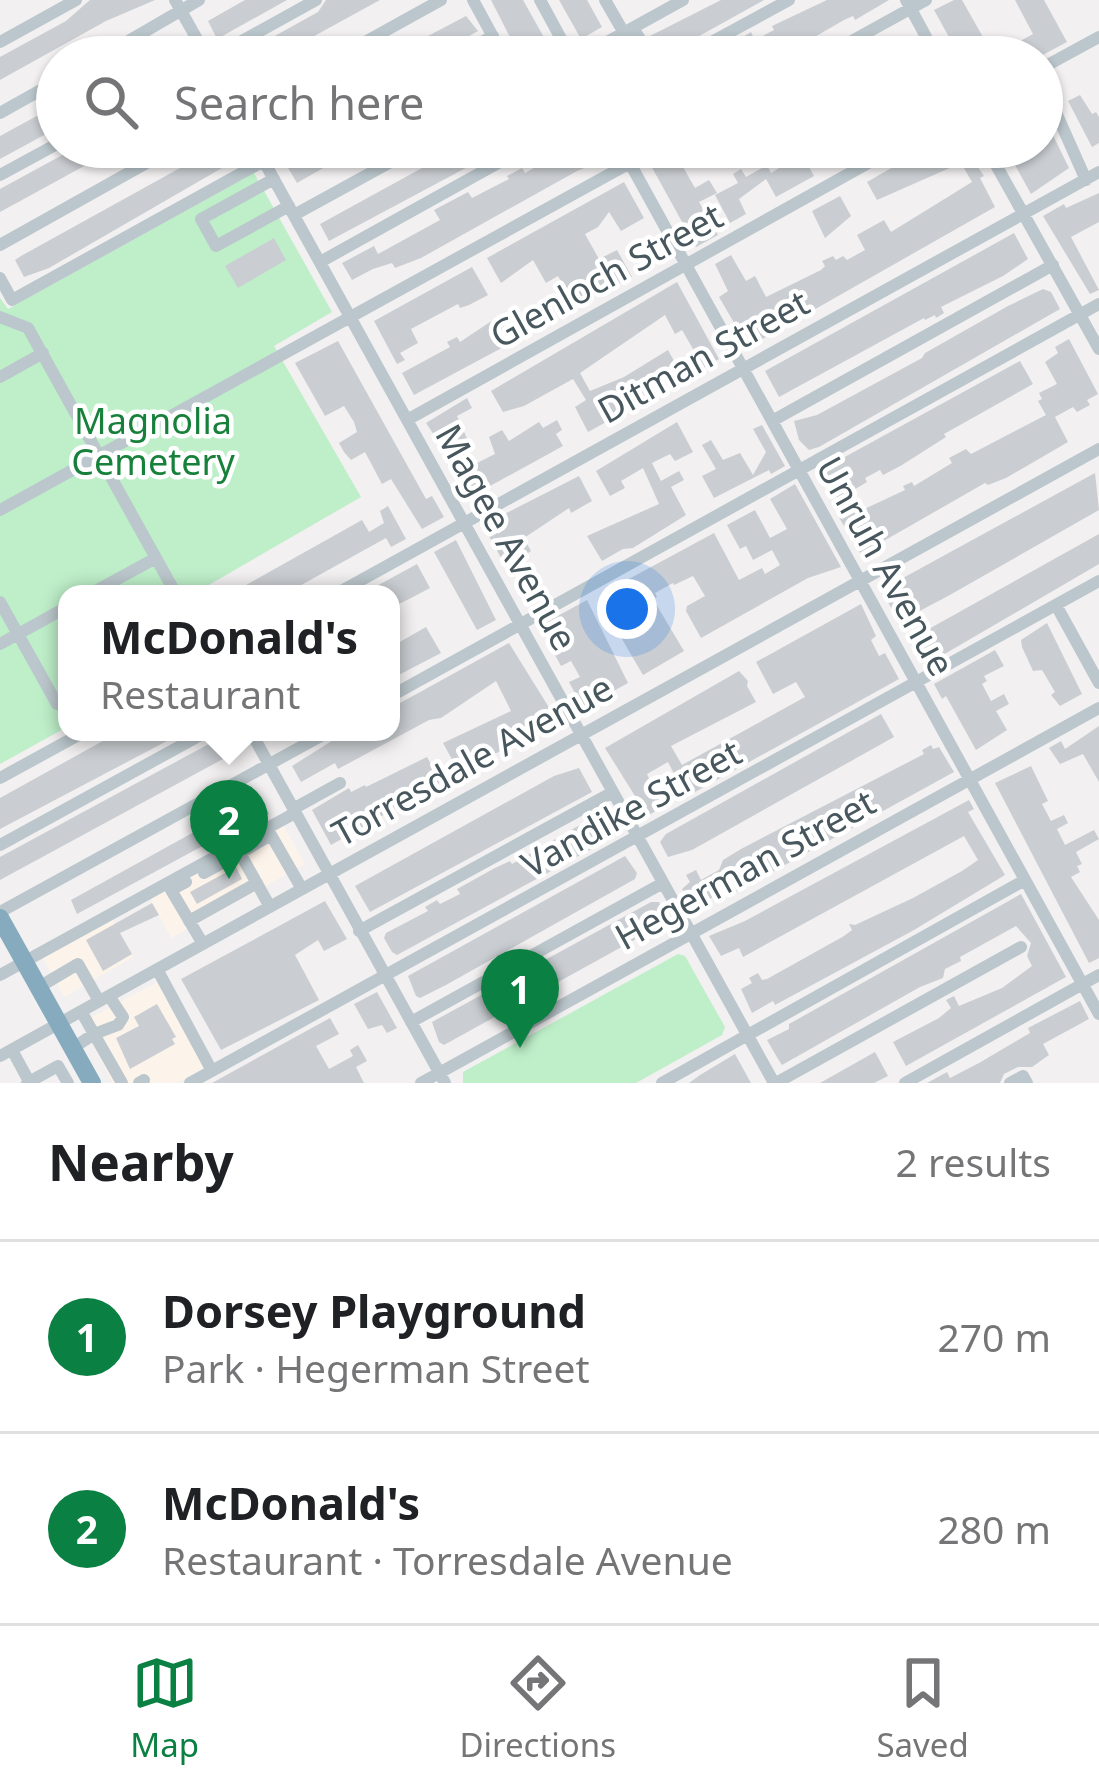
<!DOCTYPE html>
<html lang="en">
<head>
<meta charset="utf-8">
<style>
	:root { --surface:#fff; --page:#f6f6f6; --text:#202124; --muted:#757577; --line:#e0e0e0; --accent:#0b8043 }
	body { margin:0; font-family:"Noto Sans",sans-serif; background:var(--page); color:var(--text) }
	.you { position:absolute; left:627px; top:609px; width:42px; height:42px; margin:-30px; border:9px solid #fff; border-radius:50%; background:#1a73e8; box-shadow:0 0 0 18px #1a73e833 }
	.badge { display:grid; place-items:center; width:78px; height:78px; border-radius:50%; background:var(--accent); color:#fff; font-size:39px; font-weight:700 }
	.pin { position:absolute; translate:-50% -99px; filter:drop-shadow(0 3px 6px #0008) }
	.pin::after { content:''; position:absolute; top:63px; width:42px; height:36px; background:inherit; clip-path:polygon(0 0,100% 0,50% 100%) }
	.popup { position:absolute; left:58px; top:585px; width:342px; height:156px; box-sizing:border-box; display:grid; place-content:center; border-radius:24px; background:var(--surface); filter:drop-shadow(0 3px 9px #0005); font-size:39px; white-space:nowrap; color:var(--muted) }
	.popup b { font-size:45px; color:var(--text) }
	.popup::after { content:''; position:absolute; left:50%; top:100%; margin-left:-24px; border:24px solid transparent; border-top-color:var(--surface) }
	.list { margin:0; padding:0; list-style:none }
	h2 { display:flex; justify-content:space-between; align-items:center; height:156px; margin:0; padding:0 48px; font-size:51px }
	h2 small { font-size:39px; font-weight:400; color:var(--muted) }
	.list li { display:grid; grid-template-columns:78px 1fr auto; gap:36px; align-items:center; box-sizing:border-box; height:192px; padding:0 48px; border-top:3px solid var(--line) }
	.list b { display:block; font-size:45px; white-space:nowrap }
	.list p { margin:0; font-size:39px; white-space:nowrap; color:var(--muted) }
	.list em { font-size:39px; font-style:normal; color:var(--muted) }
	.icon { flex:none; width:66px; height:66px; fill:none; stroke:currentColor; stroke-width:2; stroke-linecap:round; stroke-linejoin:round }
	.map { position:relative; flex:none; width:1099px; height:1083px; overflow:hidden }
	.search { position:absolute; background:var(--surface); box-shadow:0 3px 9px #0004; left:36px; right:36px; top:36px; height:132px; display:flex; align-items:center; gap:30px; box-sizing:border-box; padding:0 42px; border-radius:66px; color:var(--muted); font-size:45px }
	.sheet { height:540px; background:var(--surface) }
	nav { display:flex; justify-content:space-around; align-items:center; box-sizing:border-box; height:168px; border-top:3px solid var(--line); background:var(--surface); font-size:33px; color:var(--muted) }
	nav a { display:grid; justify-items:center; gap:6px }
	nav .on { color:var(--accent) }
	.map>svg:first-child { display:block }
	.commercial { fill:#fcf4ea }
	.green { fill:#beefc9 }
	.building { fill:#caced2 }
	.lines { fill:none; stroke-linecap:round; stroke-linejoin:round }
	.minor { stroke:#bbc7cc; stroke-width:12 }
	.highway { stroke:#87abbe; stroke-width:18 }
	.labels { text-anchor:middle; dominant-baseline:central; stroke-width:9; stroke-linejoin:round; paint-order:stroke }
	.street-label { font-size:36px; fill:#47575d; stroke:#fff }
	.park-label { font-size:36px; fill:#17803a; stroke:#fff }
</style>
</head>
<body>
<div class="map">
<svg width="1099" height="1083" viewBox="0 0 1099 1083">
	<rect width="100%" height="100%" fill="#f2f0f0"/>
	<path class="commercial" d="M283,825L305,864L171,938L150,898Z
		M112,918L133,957L64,997L43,958Z
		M161,980L206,1068L176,1083H113L81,1023Z"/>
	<path class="green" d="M254,173L332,312L274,346L361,497L193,594H67V727L0,764V298L8,309Z
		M678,954L685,956L725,1027L722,1035L636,1083H463V1072Z"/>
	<path class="building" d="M90,0H155L106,21L0,80V57L66,21Z
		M245,0H287L217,39L208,21Z
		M326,0H380L276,57H237L318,12Z
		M491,0H523L555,57H514L511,49L515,47Z
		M559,0H587L602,27L581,39Z
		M721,0H764L667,54L669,57H661L650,36Z
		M827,0H889L855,20L853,16L844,20L780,57H729L748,47L743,37L751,32L755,40L774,30L772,26Z
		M954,0H962L992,53L960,57L934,10Z
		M1015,0H1044L1067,42L1039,57H1022L1015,44L1033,34Z
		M466,16L478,31L432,57H388Z
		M1080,95L1092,114L1096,112L1099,117V143L1092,147L1068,101Z
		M57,105V128L0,159V136Z
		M1042,113L1069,168L1031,194L1005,147H1042Z
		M77,147H119L0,212V189Z
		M218,147H235L241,157L49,268L24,277L15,260L21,256Z
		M322,147H360L297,183L287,166Z
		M452,147H505L329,241L320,224L453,151Z
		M588,147H607L613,156L577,171L421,258L395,268L392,263L373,269L352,280L342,263L374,246L378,254L440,220L434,210L468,192L472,198L509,179L507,176L522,168L525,173L562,152L566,159Z
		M928,147H964L984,176L980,178L995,207L752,345L747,336L743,338L719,297L728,291L715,264L731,255L746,281L755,276L766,297L821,270L825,266L822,261L833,256L836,260L843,256L847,260L865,250L857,235L884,220L891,232L972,182L961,163L877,200L867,182Z
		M674,151L695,188L709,180L717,193L699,202L718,235L696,247L650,164Z
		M802,154L814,176L776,197L766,179L739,199L746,214L730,223L715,195L738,183L733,174L741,169L746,177L767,165L771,173Z
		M624,182L644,218L621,231L609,212L598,227L585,234L599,259L617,250L632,277L563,313L557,304L569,297L558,276L546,283L533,260L501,283L487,258Z
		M1099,193V222L1071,237L1099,290L1090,294L1043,216L1064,204L1066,208Z
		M840,196L851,216L825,238L812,211Z
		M1014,233L1028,259L1003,276L941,307L944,313L936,318L935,315L925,320L924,318L779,397L765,371Z
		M274,238L286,260L238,288L225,266Z
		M472,267L488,295L469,305L460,308L458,304L411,329L418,343L400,353L405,360L397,364L374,321Z
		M677,282L719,359L704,368L682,330L675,334L665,315L580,373L590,391L624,377L668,350L684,379L588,432L575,407L586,400L573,379L524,406L503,412L491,391Z
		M1043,289L1051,292L1060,309L819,447L809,450L799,440L794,421L817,415L922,358L925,353L1008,306Z
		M499,316L513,342L414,395L402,373L450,347L447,342L457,337L460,342Z
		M1069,339L1098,394L1087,400L1090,405L1077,412L1073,407L1055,417L1068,442L1006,478L988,485L985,483L861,554L838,516V500L821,470L1020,361L1033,384L944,434L946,437L902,465L883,475L880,470L865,478L867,482L847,494L858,512L905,490L903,486L912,482L914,486L952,463L949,458L966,449L971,454L1046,415L1038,401L1042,399L1039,393L1057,384L1045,362L1058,353L1055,347Z
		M338,341L426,499L432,496L444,517L422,529L391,479L382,484L365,452L351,460L344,452L339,443L357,432L354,422L344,406L325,416L295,363Z
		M467,398L472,408L457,416L470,445L449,457L426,423Z
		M557,420L562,430L556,434L563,446L470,497L457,473L495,454L489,437L502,430L509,441L539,422L543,428Z
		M677,422L693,452L675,461L670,454L652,463L661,481L679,471L684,480L671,487L686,515L633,548L623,549L602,561L587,536L659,504L643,468L621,481L625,488L610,496L596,471Z
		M762,425L785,466L771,474L769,470L714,498L702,476L716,469L702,445L711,440L723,460L740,453L753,475L766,452L753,429Z
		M1095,473L1099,510L948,596L910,616L908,612L897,618L881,590Z
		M579,476L592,501L571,513L569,508L524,538L531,551L506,567L483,525Z
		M795,484L841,567L808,578L701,638L686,611L687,606L705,596L693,576L674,585L673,583L655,593L657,597L653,599L684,651L643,675L619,634L630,628L621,612L626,609L614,587L714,533L739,580L762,568L765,574L780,565L772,550L753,560L746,546L740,549L727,525L755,510L770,538L787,529L770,499Z
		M388,506L406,539L391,547L386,538L285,594H230L362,520L369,532L384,523L380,511Z
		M1099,534V564L924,666L909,640Z
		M456,540L496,620L477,630L434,552Z
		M417,564L430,588L415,596L391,608V594H362Z
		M587,600L628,683L583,708L569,682L580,677L571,661L561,666L539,626Z
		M861,604L876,636L871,640L879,656L885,653L899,679L686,797L668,762L647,774L662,807L649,815L645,812L605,748L739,671L748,681L747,686L756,702L671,746L682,765L805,697L796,682L773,694L756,662Z
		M1047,623L1082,694L1060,706L1051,695L1055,692L1042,670L1033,671L1022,647L1021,640Z
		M426,627L441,653L391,679V647Z
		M509,643L558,722L459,772L443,743L511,711L496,681L441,718L429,720L338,769L335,763L301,782L292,766L346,732H391V708Z
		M995,650L1004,666L984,676L987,681L982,684L991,701L1004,694L1009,704L996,711L1007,730L976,750L946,696L942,699L934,684Z
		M881,714L894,737L692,850L668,857L660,842L666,834Z
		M1099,726V782L1083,754L1060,764L1049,748L1061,741L1065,749Z
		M119,732H184L0,829V798Z
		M231,732L240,748L234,753L0,880V857Z
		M931,745L933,749L939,747L954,772L732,894L729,889L696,906L690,903L682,889L690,882L686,875L696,870L701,880L719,870L723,860L741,849L924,754L922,750Z
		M427,757L441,782L331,845L312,810L349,788L351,792L365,785L366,787Z
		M1031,766L1048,801L1042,804L1051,821L1064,815L1068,823L1057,829L1065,845L1094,830L1099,839L1076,852L1082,864L1077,866L1080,872L1071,877L1099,920V958L1089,963L995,783Z
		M579,768L592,792L370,912L355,886L554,776Z
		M259,796L269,814L260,819L258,816L77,914L71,900Z
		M969,800L974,809L968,812L1005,875L914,930L775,1005L773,1001L752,1013L741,989L752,983L749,978L758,973L762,980L767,979L844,936L852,930L849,924L855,925L913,898L962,871L978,860L964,836L743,957L739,948L721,956L709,936L745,921Z
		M605,808L619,834L397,955L392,952L384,938L386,933L428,911L425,907L437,900L440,904L460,894L457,889L495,868L510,861L512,864L580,825L582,829Z
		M625,856L637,873L635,879L446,985L420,998L416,996L408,976Z
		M236,867L242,879L197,904L190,892Z
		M1021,894L1066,977L906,1066L893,1042L939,1018L951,1008L946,1000L954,996L959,1006L1002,988L1032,966L1027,956L1031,943L1016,926L960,957L961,961L945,969L943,978L920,987L782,1065L778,1059L767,1040L789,1029V1024Z
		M325,901L347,939L324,951L318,940L295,955L319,1000L221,1050L181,979Z
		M651,902H659L666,917L665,923L444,1045L439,1042L432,1022Z
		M152,903L159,915L120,933L132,954L103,971L86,940Z
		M377,992L397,1028L387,1033L382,1025L368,1029L354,1004Z
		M1080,1001L1089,1019L1043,1044L1049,1055L1032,1067H1018L1004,1074L1000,1083H927L947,1072L950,1078L979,1063L1030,1033L1028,1028Z
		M157,1004L176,1037L172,1039L175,1044L130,1069L116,1038L139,1026L134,1017Z
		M330,1018L339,1034L316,1046L329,1069L353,1056L350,1050L358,1045L367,1061L356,1067L364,1083H212Z
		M875,1052L888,1076L874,1083H820Z
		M735,1054L751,1083H689L700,1075Z"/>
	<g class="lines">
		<path class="minor" d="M175,0L207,57
			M473,0L504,57
			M540,0L571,57
			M605,0L624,33
			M906,0L937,57
			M633,28L651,57
			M0,42L76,0
			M101,57L199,0
			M213,57L316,0
			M338,57L441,0
			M455,57L493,36
			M580,57L683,0
			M684,57L789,0
			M823,57L926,0
			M1042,68L1099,37
			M1054,108L1086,180
			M0,113L57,81
			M256,147L774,1083
			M621,147L1099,1014
			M986,147L1099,349
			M0,175L57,144
			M274,179L201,219L216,246L289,206
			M294,215L418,147
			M0,245L175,147
			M320,262L527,147
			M0,278L12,300L289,147
			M0,317L28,328L176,594
			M0,377L43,353
			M407,420L897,147
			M772,421L1053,265
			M0,510L659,147
			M90,594L156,558
			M336,594L1099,172
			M0,602L57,704
			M1056,605L1099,683
			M0,644L67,607
			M391,696L1099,304
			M251,732L445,1083
			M0,778L84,732
			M293,809L340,783
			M0,845L206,732
			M204,873L240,853
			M186,882L171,890L203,944
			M270,907L240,853L271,835L302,889
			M0,912L328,732
			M189,921L257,883
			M359,931L613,792
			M157,969L212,1071
			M0,975L295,813
			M39,987L78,964L99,1001
			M81,1011L94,1034L118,1025L123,1017L109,996
			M411,1022L663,883
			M73,1048L94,1034L122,1083
			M12,1050L30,1083
			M0,1056L1099,449
			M27,1083L58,1066L68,1083
			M139,1083L144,1080
			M190,1083L1099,581
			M421,1083L1099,708
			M662,1083L1025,880
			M776,1083L1021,947
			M905,1083L1099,975
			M1010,1083L1023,1076L1027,1083"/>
		<path class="highway" d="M0,918L92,1083"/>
	</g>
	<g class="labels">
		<g class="street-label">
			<text transform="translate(606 275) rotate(-29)">Glenloch Street</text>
			<text transform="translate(703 356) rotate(-29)">Ditman Street</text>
			<text transform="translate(507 537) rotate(61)">Magee Avenue</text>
			<text transform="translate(886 566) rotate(61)">Unruh Avenue</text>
			<text transform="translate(472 760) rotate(-29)">Torresdale Avenue</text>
			<text transform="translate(631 808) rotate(-29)">Vandike Street</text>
			<text transform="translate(745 869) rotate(-29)">Hegerman Street</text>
		</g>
		<g class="park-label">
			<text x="153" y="420">Magnolia<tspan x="153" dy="41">Cemetery</tspan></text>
		</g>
	</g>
</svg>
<div class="you"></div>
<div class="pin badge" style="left:520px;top:1048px">1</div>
<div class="pin badge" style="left:229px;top:879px">2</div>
<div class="popup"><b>McDonald's</b>Restaurant</div>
<div class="search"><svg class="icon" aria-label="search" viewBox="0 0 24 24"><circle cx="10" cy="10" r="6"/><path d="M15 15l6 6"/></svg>Search here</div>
</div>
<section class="sheet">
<h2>Nearby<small>2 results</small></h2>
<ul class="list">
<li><span class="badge">1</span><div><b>Dorsey Playground</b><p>Park · Hegerman Street</p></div><em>270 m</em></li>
<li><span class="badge">2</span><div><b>McDonald's</b><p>Restaurant · Torresdale Avenue</p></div><em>280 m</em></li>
</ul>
</section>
<nav>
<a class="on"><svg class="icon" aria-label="map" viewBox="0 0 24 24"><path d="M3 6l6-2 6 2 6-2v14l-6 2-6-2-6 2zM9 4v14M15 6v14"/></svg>Map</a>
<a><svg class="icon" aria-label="directions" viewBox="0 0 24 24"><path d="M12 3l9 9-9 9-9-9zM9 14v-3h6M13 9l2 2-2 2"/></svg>Directions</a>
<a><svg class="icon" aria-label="saved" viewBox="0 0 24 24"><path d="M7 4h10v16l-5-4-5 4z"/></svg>Saved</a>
</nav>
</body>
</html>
